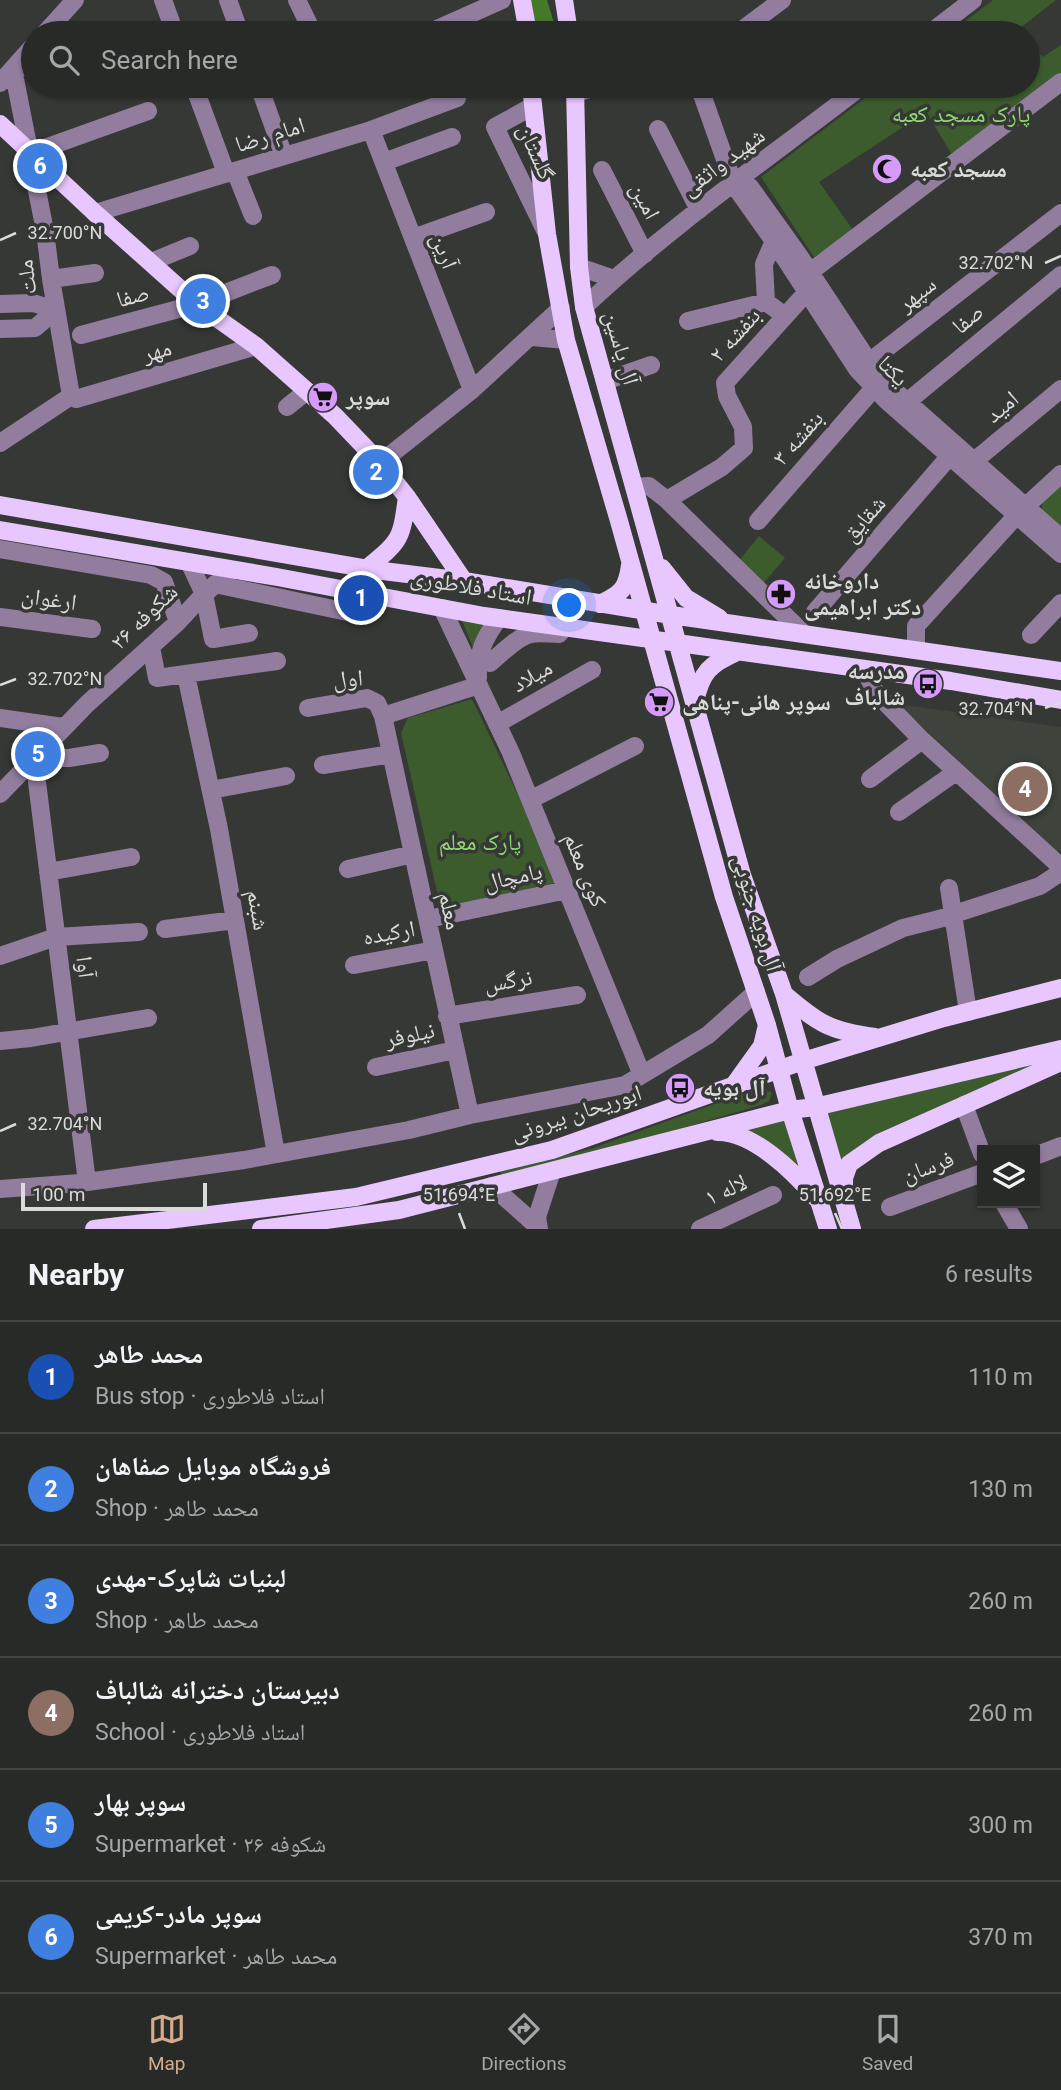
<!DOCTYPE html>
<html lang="en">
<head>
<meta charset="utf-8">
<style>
	:root { --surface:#282a28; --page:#343634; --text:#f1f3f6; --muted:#a5a7a8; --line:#444645; --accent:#d6ab8b }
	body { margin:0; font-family:Roboto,"Noto Naskh Arabic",sans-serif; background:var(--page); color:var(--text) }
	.controls { position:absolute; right:21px; bottom:21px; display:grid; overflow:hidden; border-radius:0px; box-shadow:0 2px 5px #0004 }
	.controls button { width:63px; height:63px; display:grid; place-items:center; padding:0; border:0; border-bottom:2px solid var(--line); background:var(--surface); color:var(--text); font:35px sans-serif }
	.scale { position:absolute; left:21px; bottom:18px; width:186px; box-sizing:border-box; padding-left:7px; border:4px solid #dadbda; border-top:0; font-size:19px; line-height:24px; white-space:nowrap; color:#dadbda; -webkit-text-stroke:5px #363835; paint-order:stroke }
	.you { position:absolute; left:570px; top:606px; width:24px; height:24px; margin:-18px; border:5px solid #fff; border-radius:50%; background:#1a73e8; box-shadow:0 0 0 10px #1a73e833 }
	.badge { display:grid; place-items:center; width:46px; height:46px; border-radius:50%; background:var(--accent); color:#fff; font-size:23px; font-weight:700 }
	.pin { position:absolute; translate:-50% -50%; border:4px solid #fff; box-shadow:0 2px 7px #0006 }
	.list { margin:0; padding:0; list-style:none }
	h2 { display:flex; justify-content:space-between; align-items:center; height:91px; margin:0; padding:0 28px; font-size:30px }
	h2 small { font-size:23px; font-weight:400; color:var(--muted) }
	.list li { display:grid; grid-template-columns:46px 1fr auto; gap:21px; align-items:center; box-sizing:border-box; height:112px; padding:0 28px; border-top:2px solid var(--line) }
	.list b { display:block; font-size:26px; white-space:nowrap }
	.list p { margin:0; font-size:23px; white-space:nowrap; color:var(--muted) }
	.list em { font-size:23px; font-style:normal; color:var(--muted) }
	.icon { flex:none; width:38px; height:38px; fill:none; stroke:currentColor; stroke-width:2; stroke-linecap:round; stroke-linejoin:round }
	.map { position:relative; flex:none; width:1061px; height:1229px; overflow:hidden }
	.search { position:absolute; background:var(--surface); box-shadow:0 2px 5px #0004; left:21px; right:21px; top:21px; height:77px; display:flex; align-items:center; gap:18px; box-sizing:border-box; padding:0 24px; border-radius:38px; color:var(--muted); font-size:26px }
	.sheet { height:763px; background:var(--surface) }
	nav { display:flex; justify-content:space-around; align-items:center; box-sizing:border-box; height:98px; border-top:2px solid var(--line); background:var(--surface); font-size:19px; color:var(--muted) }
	nav a { display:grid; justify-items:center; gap:4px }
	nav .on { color:var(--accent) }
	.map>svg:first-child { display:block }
	.built { fill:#3e433b }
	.green { fill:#3c5c2e }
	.forest { fill:#44792a }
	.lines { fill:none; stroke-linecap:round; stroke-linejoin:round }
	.minor { stroke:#927d9f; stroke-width:18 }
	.major { stroke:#e8c6fe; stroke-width:18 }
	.ticks { fill:none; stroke:#dadbda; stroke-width:2.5 }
	.labels { text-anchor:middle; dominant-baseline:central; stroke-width:7; stroke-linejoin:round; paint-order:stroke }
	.park-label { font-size:23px; fill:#90d871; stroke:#363835 }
	.street-label { font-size:23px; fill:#dadbda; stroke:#363835 }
	.poi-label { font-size:23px; font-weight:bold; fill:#dadbda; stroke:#363835; text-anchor:start }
	.ticks-label { font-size:18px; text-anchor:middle; fill:#dadbda; stroke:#363835; stroke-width:7; stroke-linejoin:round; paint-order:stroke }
</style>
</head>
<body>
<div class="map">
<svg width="1061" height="1229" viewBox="0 0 1061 1229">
	<rect width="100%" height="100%" fill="#363835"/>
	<path class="built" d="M898,704L1061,727V850L1057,852Z"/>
	<path class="green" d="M993,0H1056L1020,28L1023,33H950Z
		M1028,39L1043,57L1061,45V76L953,156L926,112L819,182L853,230L814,257L761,177L881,86H1028Z
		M1061,482V532L1041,515L1042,501Z
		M759,536L785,558L762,585L737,563Z
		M457,616L487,622L482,627L474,650L463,623Z
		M472,699L520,799L554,883L441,909L401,733L408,718Z
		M1061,1056L843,1165L827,1113Z
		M766,1090L772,1093L769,1101L761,1105L638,1141L502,1176L500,1171L593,1148L750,1091Z
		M783,1115L801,1173L732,1128Z"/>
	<path class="forest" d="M527,0H547L557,33H535Z"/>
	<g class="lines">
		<path class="minor" d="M163,0L175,33
			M228,0L240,33
			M297,0L313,33
			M45,33L75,0
			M428,33L502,0
			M738,33L782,0
			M930,33L973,0
			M33,65L13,69L45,231L51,279L71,396
			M0,83L33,46
			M194,86L226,173
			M259,86L284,156
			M699,86L734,185L771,237L857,369L887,401L1061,554
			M575,94L596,86
			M533,106L495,127L545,230
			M658,129L699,210
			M371,130L472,390
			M31,153L148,111
			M384,162L452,137
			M602,170L645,254
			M235,171L253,216
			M750,187L800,257L869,362L896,392L1061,538
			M95,213L371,130L457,98
			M413,238L486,212
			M774,241L764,264L766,302L785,316
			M151,262L190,246
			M579,267L614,279
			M810,272L1061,82
			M51,279L95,273
			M0,304L33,303L56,310
			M584,307C670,226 769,158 862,86
			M688,321L766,302
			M0,329L35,328L56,310
			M81,335L197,304L272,275
			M532,337L566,340
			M869,362L1061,213
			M605,381L651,365
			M71,396L76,399L256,346
			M907,402L1061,275
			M287,407L307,391
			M0,443L71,396
			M973,462L1061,389
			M380,463L472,390L561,308
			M635,487L649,486L667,500L803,633
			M667,500L722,467L744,448L743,427L727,396L725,383L806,293
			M1025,507L1061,474
			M758,521L874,388
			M0,549L151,575L164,582L178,622
			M189,562L204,594L213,639L249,633
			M215,584L352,613
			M442,608L511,753L642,1075
			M815,612L949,457
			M0,617L92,629
			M1031,635L1061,603
			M151,647L157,678L277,661
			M916,650V626L1016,516
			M490,663C501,654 518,636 531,634C539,632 550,634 559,634L565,627
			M864,669L876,693L922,740L1061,867
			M186,675L219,829L276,1154
			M478,678C477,653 484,638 499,618
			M308,708L367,698L377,703L383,716L470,1115
			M383,716L479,685
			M0,718L63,727
			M497,724L592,670
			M323,765L391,754
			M870,779L922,740
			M211,790L286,776
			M0,794L87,704L178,622L204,594L233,570
			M530,800L635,746
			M899,812L956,772
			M348,869L413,854
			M48,872L131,857
			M949,888L968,1012
			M428,919L567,890
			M165,929L235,920
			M0,956L56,937L139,932
			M354,965L434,950
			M808,977L837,959L903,928L939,919L1040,886L1061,872
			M447,1016L577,995
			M0,1041L31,1038L148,1018
			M376,1067L455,1050
			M964,1105L982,1154
			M1035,1156L1061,1146
			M87,1182L34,758H69L100,753
			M492,1186L537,1226
			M0,1189L80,1183L244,1160L409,1130L470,1115L625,1085L708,1035L756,992
			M1004,1203L1019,1229
			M890,1207L982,1173
			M539,1229L537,1217L552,1171
			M700,1229L773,1195"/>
		<path class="major" d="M522,0L528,33
			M564,0L569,33
			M531,86L547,234L566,340L619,521L724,897L767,1025L790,1110L828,1229
			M575,86L579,267L584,307L742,875L784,994L852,1229
			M0,124L95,213L197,304L256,346L335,416L380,463L407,497L464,581
			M0,505L375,570L464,581L671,615L1061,671
			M0,530L277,577L484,616L951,681L1061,700
			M662,568L686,598L719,618
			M366,569C401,540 401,541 407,497
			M600,604C621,594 627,589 630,565
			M695,702C701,672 710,664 737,652
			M784,994C818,1023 829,1031 875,1037
			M734,1085L762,1046L767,1025
			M717,1132C753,1131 795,1173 816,1198
			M844,1191V1178L849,1164L879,1143L1061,1062
			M94,1229L356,1197L552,1150L803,1061L944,1018L1061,988
			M261,1229L399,1210L790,1110L815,1107L1061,1049"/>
	</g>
	<path class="ticks" d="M0,240L16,233M1045,263L1061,256M0,685L16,679M1045,708L1061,702M0,1131L16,1124M459,1213L465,1229M835,1213L842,1229"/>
	<defs>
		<g id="mosque-disc" transform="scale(1.575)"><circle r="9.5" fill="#d69bfa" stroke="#363835"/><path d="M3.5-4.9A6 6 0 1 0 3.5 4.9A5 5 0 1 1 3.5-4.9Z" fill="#111"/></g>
		<g id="supermarket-disc" transform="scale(1.575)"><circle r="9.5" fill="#d69bfa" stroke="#363835"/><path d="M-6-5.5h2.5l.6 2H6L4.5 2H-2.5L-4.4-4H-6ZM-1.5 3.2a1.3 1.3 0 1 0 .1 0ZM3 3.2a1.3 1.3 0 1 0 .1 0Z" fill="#111"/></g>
		<g id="pharmacy-disc" transform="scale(1.575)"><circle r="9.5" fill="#d69bfa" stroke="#363835"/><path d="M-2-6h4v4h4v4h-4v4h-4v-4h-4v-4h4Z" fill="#111"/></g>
		<g id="bus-disc" transform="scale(1.575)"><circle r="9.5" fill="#d69bfa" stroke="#363835"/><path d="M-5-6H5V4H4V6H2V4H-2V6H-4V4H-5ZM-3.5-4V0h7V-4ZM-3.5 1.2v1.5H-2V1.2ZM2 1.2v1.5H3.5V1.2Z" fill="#111"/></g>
	</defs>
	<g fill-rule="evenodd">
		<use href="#mosque-disc" x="887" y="169"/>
		<use href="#supermarket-disc" x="323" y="397"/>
		<use href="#pharmacy-disc" x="781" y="594"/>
		<use href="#bus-disc" x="928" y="684"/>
		<use href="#supermarket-disc" x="659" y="702"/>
		<use href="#bus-disc" x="680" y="1088"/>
	</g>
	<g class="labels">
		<g class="park-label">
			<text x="961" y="114">پارک مسجد کعبه</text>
			<text x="480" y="842">پارک معلم</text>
		</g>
		<g class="street-label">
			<text transform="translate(270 135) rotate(-17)">امام رضا</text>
			<text transform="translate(536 152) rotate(66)">گلستان</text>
			<text transform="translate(723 162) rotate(-37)">شهید واثقی</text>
			<text transform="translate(645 201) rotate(63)">امین</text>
			<text transform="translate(444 251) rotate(69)">آرین</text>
			<text transform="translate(27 277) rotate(-97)">ملت</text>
			<text transform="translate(917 294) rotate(-38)">سپهر</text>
			<text transform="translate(133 296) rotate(-15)">صفا</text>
			<text transform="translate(968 319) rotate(-40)">صفا</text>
			<text transform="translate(735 335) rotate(-48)">بنفشه ۲</text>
			<text transform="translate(621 348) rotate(74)">آل یاسین</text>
			<text transform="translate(157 351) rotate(-16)">مهر</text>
			<text transform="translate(893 371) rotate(46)">یکتا</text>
			<text transform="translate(1002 407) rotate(-40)">امید</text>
			<text transform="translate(798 438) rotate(-49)">بنفشه ۳</text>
			<text transform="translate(864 519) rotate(-49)">شقایق</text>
			<text transform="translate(471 587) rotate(10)">استاد فلاطوری</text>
			<text transform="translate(49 599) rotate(8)">ارغوان</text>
			<text transform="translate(144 617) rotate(-44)">شکوفه ۲۶</text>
			<text transform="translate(532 676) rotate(-30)">میلاد</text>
			<text transform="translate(348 679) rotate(-4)">اول</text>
			<text transform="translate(585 870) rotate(68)">کوی معلم</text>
			<text transform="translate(513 877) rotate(-12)">پامچال</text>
			<text transform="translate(258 910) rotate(80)">شبنم</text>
			<text transform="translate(450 911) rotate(78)">معلم</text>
			<text transform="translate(757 913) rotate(73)">آل بویه جنوبی</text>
			<text transform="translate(389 933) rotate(-10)">ارکیده</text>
			<text transform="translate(85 967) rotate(83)">آوا</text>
			<text transform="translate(508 981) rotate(-9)">نرگس</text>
			<text transform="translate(410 1035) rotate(-12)">نیلوفر</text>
			<text transform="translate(576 1113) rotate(-18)">ابوریحان بیرونی</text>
			<text transform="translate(928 1167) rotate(-20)">فرسان</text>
			<text transform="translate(726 1190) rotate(-25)">لاله ۱</text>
		</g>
		<g class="poi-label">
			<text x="910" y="169">مسجد کعبه</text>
			<text x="346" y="397">سوپر</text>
			<text x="804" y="581">داروخانه<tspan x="804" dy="26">دکتر ابراهیمی</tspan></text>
			<text x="905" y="671" text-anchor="end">مدرسه<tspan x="905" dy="26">شالباف</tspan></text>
			<text x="682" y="702">سوپر هانی-پناهی</text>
			<text x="703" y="1088">آل بویه</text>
		</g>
	</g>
	<g class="ticks-label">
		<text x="65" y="239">32.700°N</text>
		<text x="996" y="269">32.702°N</text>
		<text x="65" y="685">32.702°N</text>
		<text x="996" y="715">32.704°N</text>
		<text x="65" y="1130">32.704°N</text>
		<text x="459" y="1201">51.694°E</text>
		<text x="835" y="1201">51.692°E</text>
	</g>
</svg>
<div class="controls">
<button><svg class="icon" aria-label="layers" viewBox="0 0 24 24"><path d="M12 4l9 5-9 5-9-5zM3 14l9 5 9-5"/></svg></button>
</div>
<div class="scale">100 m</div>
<div class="you"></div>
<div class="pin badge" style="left:361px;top:598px;background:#1a4fb4">1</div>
<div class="pin badge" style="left:376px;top:472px;background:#3f7fe0">2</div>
<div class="pin badge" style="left:203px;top:301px;background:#3f7fe0">3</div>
<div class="pin badge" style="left:1025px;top:789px;background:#8d6e63">4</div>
<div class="pin badge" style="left:38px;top:754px;background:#3f7fe0">5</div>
<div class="pin badge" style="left:40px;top:166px;background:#3f7fe0">6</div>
<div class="search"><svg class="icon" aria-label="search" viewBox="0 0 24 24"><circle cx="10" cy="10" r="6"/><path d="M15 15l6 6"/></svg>Search here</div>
</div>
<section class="sheet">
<h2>Nearby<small>6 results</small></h2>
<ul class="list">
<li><span class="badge" style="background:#1a4fb4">1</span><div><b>محمد طاهر</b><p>Bus stop · استاد فلاطوری</p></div><em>110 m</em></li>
<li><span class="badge" style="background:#3f7fe0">2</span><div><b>فروشگاه موبایل صفاهان</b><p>Shop · محمد طاهر</p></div><em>130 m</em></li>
<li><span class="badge" style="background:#3f7fe0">3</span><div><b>لبنیات شاپرک-مهدی</b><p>Shop · محمد طاهر</p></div><em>260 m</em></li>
<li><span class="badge" style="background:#8d6e63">4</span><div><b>دبیرستان دخترانه شالباف</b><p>School · استاد فلاطوری</p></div><em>260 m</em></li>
<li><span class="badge" style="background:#3f7fe0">5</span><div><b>سوپر بهار</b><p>Supermarket · شکوفه ۲۶</p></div><em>300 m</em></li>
<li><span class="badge" style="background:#3f7fe0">6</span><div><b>سوپر مادر-کریمی</b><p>Supermarket · محمد طاهر</p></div><em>370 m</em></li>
</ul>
</section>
<nav>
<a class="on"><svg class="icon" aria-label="map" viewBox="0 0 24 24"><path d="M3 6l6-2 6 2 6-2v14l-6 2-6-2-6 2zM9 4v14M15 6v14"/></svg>Map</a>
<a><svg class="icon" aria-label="directions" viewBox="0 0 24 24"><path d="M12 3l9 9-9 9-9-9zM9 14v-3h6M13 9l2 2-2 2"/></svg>Directions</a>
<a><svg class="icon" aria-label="saved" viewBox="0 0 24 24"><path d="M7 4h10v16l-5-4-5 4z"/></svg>Saved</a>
</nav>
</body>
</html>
